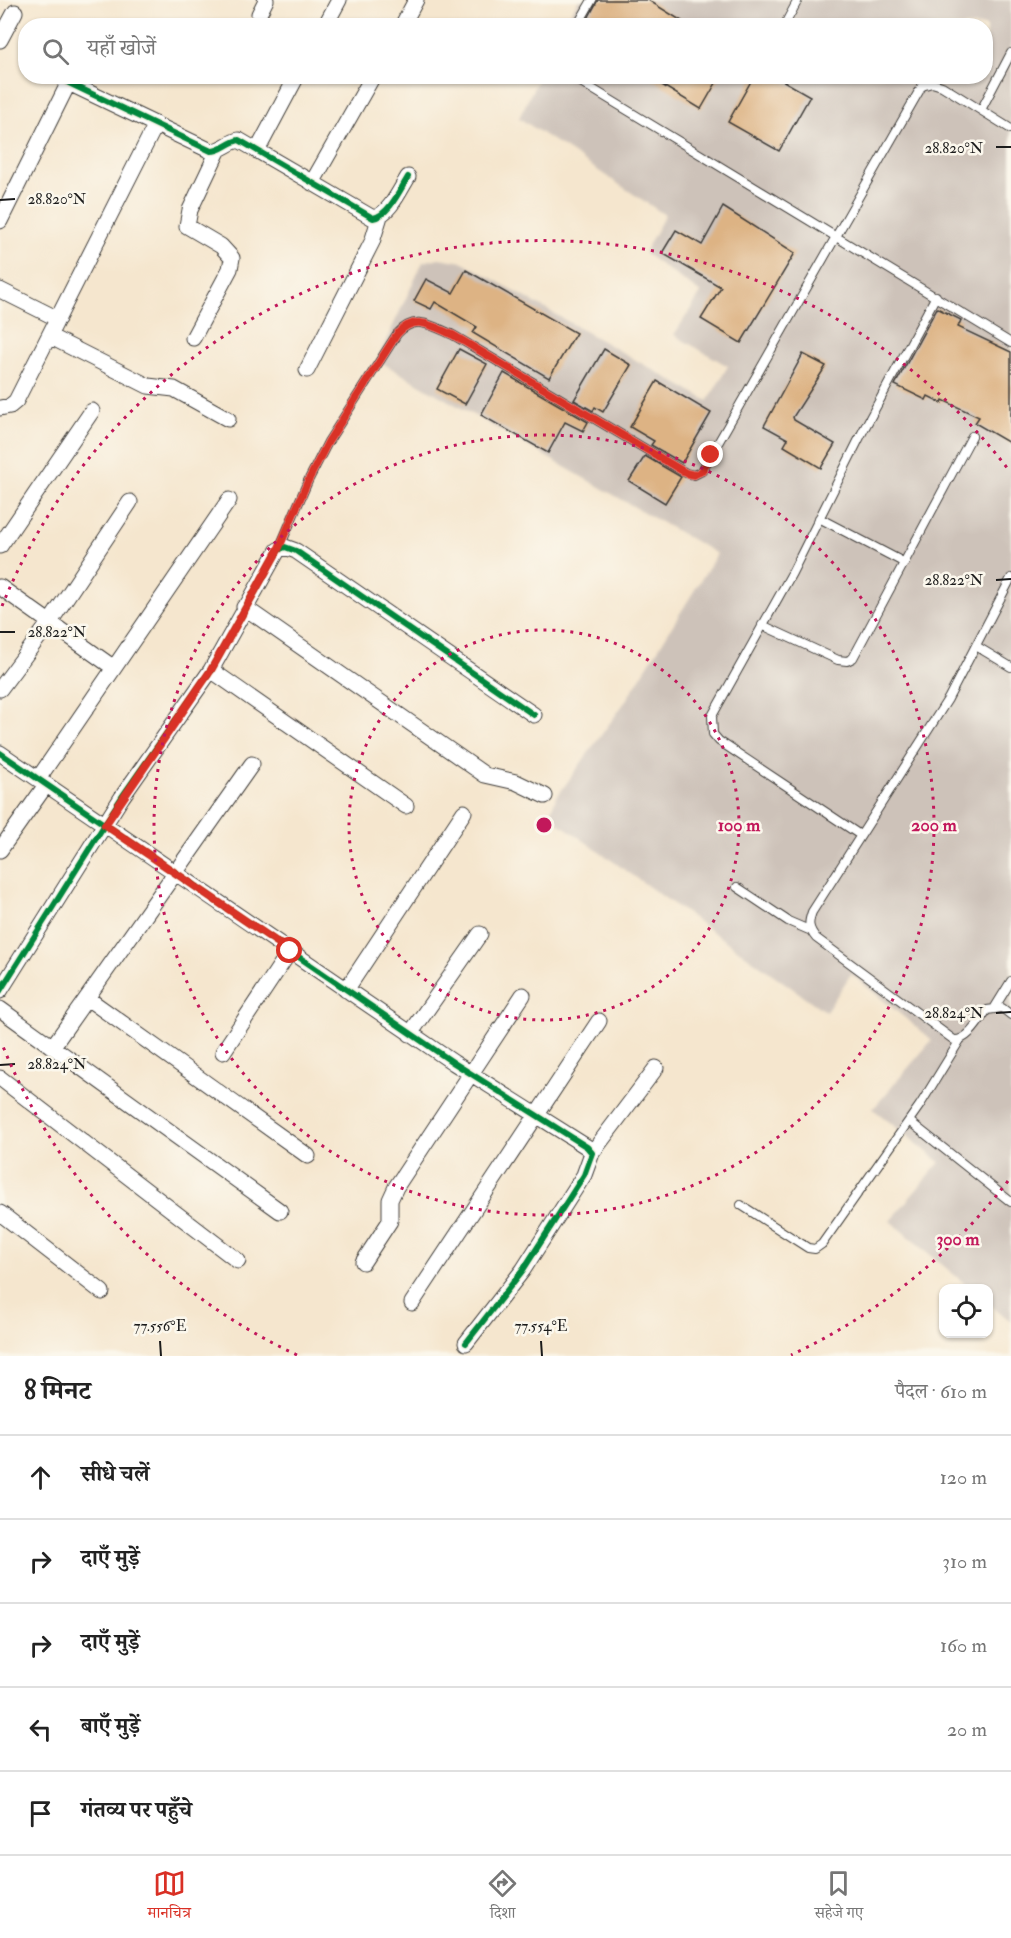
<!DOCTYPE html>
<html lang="hi">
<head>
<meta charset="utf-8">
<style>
	:root { --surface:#fff; --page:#f6f6f6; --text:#222; --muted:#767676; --line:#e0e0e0; --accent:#d93025 }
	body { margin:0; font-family:"IM FELL Double Pica","Noto Serif Devanagari",serif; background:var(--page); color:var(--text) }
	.controls { position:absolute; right:18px; bottom:18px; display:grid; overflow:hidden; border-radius:12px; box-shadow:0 2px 4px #0004 }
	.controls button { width:54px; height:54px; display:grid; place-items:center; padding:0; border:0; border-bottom:2px solid var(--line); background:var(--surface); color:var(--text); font:30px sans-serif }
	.stop { position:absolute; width:18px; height:18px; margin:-14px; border:4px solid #d93025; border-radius:50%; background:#fff }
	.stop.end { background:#d93025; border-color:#fff; box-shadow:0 2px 6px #0008 }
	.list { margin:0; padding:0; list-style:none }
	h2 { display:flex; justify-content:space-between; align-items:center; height:78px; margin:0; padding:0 24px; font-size:26px }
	h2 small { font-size:20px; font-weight:400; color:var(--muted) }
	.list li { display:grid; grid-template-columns:39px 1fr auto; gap:18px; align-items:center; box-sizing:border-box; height:84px; padding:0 24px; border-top:2px solid var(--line) }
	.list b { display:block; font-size:22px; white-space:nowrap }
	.list em { font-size:20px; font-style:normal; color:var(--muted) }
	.icon { flex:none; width:33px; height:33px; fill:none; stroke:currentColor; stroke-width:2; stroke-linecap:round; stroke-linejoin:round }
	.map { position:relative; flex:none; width:1011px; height:1356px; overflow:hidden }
	.search { position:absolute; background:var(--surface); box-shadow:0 2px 4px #0004; left:18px; right:18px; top:18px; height:66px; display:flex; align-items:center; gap:15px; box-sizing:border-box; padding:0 21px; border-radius:24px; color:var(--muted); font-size:22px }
	.sheet { height:498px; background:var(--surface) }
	nav { display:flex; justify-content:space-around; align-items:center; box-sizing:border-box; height:84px; border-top:2px solid var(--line); background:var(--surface); font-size:16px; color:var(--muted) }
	nav a { display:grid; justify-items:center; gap:3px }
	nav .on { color:var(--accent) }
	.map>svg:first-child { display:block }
	.industrial { fill:#cdc2b9 }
	.building { fill:#ddb384 }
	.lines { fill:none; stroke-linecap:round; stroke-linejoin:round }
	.service-casing { stroke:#3d3a37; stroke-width:10 }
	.minor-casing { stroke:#3d3a37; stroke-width:17 }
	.service { stroke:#fff; stroke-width:8 }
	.minor { stroke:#fff; stroke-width:15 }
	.cycleway-casing { stroke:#fbf7ec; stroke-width:10 }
	.cycleway { stroke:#00873e; stroke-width:6 }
	.route { stroke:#d93025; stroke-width:8 }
	.ticks { fill:none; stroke:#1c1c1c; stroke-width:2 }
	.ring { fill:none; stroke:#c2185b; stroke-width:3; stroke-dasharray:3 6 }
	.ticks-label { font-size:15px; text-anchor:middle; fill:#1c1c1c; stroke:#fbf7ec; stroke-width:5; stroke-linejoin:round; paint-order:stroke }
	.centre { fill:#c2185b; stroke:#fbf7ec; stroke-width:3 }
	.ring-label { font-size:18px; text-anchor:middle; font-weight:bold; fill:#c2185b; stroke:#fbf7ec; stroke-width:5; stroke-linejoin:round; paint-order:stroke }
</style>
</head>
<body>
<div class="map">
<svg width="1011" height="1356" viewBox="0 0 1011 1356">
	<rect width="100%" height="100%" fill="#fbf7ec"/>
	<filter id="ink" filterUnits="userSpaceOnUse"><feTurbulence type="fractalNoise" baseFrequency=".0167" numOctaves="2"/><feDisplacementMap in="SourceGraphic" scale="12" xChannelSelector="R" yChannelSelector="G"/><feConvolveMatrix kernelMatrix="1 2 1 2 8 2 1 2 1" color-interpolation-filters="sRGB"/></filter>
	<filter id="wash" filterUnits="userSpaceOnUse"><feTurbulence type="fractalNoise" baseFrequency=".008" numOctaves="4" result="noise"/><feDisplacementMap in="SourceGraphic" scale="24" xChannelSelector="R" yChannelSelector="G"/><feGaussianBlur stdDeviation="1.35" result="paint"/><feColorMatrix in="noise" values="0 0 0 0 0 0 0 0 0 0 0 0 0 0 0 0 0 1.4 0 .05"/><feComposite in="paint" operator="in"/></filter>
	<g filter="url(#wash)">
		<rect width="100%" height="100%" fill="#f5e6ce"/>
		<path class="industrial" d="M579,0H1011V1321L989,1304L988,1288H970L890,1221L940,1162L873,1109L932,1040L851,974L826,1012L549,816L556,798L625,702L717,554L377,360L423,262L439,258L463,262L708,401L728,366L674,335L701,293L644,253L665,215L519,118L539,77L986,76V26L563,25Z"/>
		<g id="blocks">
			<path class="building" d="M598,0H648L690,26H584Z
				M647,76H720L701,109Z
				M754,76H775L810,96L779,151L728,122Z
				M723,207L795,253L741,343L701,319L721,287L662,253L676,230L702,245Z
				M466,270L576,333L549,378L473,333L477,327L435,302L431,309L414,301L426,279L453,293Z
				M937,308L961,320L958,327L1011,352V444L975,423L979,417L943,400L942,403L928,396L926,400L895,385Z
				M459,349L487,364L465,404L437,389Z
				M604,349L631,365L603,412L595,407L593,411L574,400Z
				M803,354L826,366L793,417L794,420L835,444L821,468L784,446L788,439L764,426Z
				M504,373L588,422L583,431L565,422L548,453L481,415Z
				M657,381L711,413L682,463L651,445L654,441L630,427Z
				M645,456L681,477L665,503L629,481Z"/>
		</g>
	</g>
	<g filter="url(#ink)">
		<use href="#blocks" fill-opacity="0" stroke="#3d3a37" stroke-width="1.5"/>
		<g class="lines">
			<g class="service-casing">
				<path id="service" d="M577,26L592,0
					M784,26L798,0
					M571,76L1011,343
					M981,110L1011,53
					M819,518L905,563
					M279,549L308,481L328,442L397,334C415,314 431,325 453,335L686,473L694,475L702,471L922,86L932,83L942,86L1011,129
					M1011,578L948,699L812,912C808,923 808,928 816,938L954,1040C968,1041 979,1021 987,1010L1002,1008L1011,1015
					M762,625L838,660L847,661L853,658L972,436
					M976,646L1011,667
					M860,835L719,741L713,734L712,716L792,573L863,431L936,296
					M737,887L788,921L809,930
					M995,1007L1011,981
					M909,1121L1011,1202
					M741,1205L808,1248L815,1249L822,1244L920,1105L960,1040"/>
			</g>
			<g class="minor-casing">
				<path id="minor" d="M259,14L266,0
					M325,26L339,0
					M402,26L416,0
					M0,40L15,12
					M69,83L211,151C222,151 228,142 239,140L373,218C389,215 400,190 408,177
					M257,151L297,76
					M312,183L373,76
					M0,221L72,76
					M0,290L58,319
					M49,336L148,386L174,389L228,419
					M193,338L230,269L232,258L221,246L187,226L190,210L218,151
					M307,370L372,242L380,216
					M0,408L10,406L16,401L156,124
					M0,546L92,411
					M0,587L114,668
					M244,607L485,775L516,782L545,796
					M211,670L406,806
					M0,689L50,622L130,502
					M0,753L454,1063L587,1147L592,1153L584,1175L523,1270L466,1343
					M38,779L229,500
					M0,850L46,785
					M346,990L464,812
					M0,991L122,797L211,670L278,550L285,547L296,551L534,715
					M87,998L308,1156
					M0,1009L280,1211
					M410,1034L480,934
					M53,1046L252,764
					M223,1052L290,951
					M0,1078L238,1261
					M592,1153L656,1068
					M0,1213L102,1292
					M363,1262L390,1221V1200L396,1187L523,995
					M412,1303L599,1021"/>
			</g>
			<use href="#service" class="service"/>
			<use href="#minor" class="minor"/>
			<g class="cycleway-casing">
				<path id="cycleway" d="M69,83L211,151C222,151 228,142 239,140L373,218C389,215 400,190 408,177
					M0,753L454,1063L587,1147L592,1153L584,1175L523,1270L466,1343
					M0,991L122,797L211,670L278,550L285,547L296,551L534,715"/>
			</g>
			<use href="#cycleway" class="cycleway"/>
		</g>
	</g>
	<g class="lines" filter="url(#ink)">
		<path class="route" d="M290,951L105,825L211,670L278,550L308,481L328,442L397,334C415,314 431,325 453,335L686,473L694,475L702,471L711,455"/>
	</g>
	<path class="ticks" d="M996,147H1011M0,200L15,199M996,580L1011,579M0,632H15M996,1013L1011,1012M0,1065L15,1064M160,1341L161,1356M541,1341L542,1356"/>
	<g class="ring">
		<circle cx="544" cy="825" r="195"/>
		<circle cx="544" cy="825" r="390"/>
		<path d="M1008 1181A585 585 0 0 1 791 1355M297 1355A585 585 0 0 1 2 1044M2 606A585 585 0 0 1 1008 469"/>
	</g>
	<g class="ticks-label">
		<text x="954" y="153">28.820°N</text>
		<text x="57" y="204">28.820°N</text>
		<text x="954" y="585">28.822°N</text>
		<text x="57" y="637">28.822°N</text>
		<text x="954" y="1018">28.824°N</text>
		<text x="57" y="1069">28.824°N</text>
		<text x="160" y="1331">77.556°E</text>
		<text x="541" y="1331">77.554°E</text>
	</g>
	<circle cx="544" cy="825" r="9" class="centre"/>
	<g class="ring-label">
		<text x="739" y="831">100 m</text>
		<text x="934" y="831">200 m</text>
		<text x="958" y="1245">300 m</text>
	</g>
</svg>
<div class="controls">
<button><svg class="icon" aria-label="locate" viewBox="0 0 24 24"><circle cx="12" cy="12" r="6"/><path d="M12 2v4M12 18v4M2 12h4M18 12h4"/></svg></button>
</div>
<div class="stop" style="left:290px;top:951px"></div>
<div class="stop end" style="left:711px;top:455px"></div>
<div class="search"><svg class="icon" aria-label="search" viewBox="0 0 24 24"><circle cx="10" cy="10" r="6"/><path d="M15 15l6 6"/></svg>यहाँ खोजें</div>
</div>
<section class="sheet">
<h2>8 मिनट<small>पैदल · 610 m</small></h2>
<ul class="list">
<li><svg class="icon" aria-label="ahead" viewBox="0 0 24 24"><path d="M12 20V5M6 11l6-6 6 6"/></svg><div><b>सीधे चलें</b></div><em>120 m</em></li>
<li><svg class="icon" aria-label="right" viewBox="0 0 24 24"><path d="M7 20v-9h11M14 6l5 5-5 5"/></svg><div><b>दाएँ मुड़ें</b></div><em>310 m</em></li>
<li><svg class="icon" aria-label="right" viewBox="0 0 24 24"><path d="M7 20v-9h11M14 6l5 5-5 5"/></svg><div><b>दाएँ मुड़ें</b></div><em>160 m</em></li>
<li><svg class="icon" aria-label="left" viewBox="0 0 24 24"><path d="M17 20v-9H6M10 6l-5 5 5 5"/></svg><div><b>बाएँ मुड़ें</b></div><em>20 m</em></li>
<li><svg class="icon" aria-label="arrive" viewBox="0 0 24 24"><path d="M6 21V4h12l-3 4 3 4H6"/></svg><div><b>गंतव्य पर पहुँचे</b></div></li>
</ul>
</section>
<nav>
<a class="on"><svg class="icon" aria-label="map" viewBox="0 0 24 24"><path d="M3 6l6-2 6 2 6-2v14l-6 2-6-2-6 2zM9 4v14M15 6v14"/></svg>मानचित्र</a>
<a><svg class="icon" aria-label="directions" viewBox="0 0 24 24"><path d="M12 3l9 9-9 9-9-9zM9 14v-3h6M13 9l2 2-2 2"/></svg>दिशा</a>
<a><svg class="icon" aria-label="saved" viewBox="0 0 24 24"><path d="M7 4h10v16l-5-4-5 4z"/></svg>सहेजे गए</a>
</nav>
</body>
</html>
